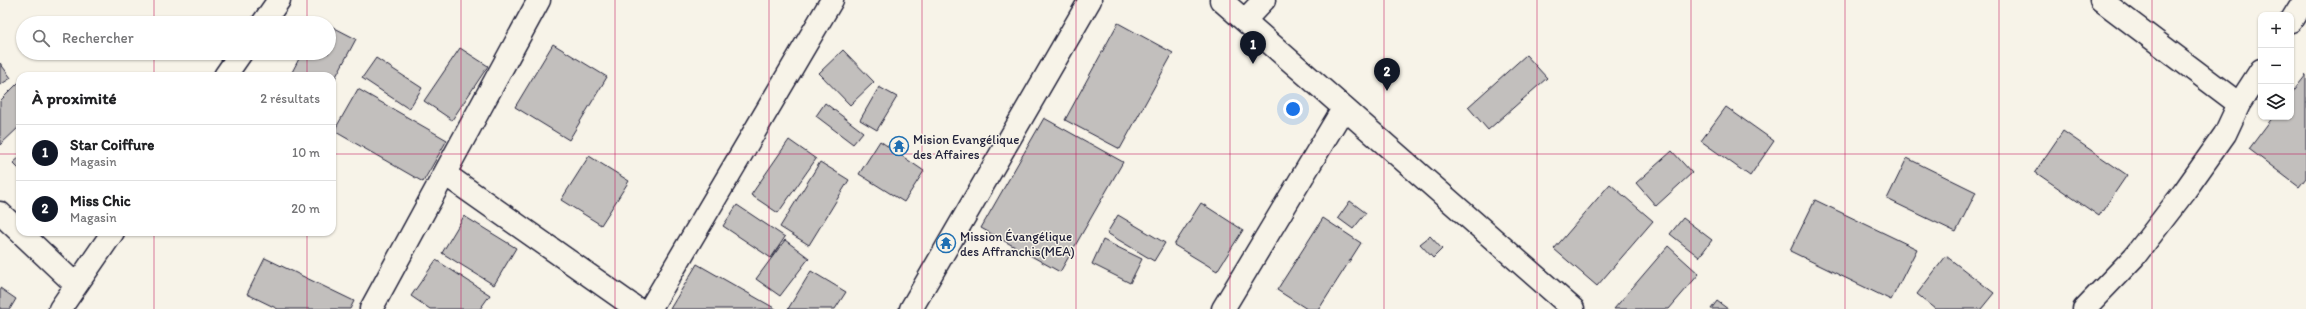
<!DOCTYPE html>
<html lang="fr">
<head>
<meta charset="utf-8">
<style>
	:root { --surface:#fff; --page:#f6f6f6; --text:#202124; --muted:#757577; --line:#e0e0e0; --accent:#111827 }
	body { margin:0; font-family:Itim,sans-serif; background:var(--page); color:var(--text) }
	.controls { position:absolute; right:12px; top:12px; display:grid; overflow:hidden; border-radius:8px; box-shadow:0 1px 3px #0004 }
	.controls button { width:36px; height:36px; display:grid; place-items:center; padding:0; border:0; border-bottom:1px solid var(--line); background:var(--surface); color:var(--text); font:20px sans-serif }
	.you { position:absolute; left:1293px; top:109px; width:14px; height:14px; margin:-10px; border:3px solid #fff; border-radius:50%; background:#1a73e8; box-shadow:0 0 0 6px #1a73e833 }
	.badge { display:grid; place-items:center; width:26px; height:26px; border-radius:50%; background:var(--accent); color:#fff; font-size:13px; font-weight:700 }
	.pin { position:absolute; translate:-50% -33px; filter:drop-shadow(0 1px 2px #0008) }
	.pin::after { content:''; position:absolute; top:21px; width:14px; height:12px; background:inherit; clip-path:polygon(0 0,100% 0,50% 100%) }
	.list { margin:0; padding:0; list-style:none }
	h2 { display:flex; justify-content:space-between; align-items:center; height:52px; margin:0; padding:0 16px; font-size:17px }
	h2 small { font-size:13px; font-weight:400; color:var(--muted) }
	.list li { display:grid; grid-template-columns:26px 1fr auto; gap:12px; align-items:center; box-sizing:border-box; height:56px; padding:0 16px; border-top:1px solid var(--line) }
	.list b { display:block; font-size:15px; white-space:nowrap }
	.list p { margin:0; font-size:13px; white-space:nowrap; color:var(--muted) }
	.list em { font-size:13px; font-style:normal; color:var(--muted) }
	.icon { flex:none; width:22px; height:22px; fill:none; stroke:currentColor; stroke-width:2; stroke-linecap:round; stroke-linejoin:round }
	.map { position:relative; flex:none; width:2306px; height:309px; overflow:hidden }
	.search { position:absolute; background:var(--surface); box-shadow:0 1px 3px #0004; left:16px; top:16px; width:320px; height:44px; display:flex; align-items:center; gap:10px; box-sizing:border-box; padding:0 14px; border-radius:22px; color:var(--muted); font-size:15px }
	.panel { position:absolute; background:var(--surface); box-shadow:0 1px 3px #0004; left:16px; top:72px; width:320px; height:164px; border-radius:12px }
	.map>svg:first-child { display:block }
	.building { fill:#c2bfbd; stroke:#22223b }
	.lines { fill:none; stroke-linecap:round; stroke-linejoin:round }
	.minor-casing { stroke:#22223b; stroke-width:25 }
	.minor { stroke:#f7f3e8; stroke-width:22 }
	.grid { fill:none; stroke:#c2185b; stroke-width:1; stroke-opacity:0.55 }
	.labels { text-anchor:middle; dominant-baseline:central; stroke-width:3; stroke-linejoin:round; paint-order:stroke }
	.poi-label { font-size:13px; fill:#22223b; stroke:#f7f3e8; text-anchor:start }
</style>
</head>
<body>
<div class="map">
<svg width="2306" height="309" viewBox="0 0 2306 309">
	<rect width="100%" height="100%" fill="#f7f3e8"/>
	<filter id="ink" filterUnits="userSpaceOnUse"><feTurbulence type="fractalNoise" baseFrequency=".025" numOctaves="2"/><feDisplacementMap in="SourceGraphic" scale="8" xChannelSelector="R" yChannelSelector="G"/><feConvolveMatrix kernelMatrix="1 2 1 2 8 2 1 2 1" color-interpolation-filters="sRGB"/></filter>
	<g filter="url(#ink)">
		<path class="building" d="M1118,23L1173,53L1120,149L1065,120Z
			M329,25L356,39L332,84V76H290L302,53H329Z
			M553,44L607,77L569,140L515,107Z
			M460,48L488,66L452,120L424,101Z
			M843,50L874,82L850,105L819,73Z
			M1526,55L1547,78L1488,130L1468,107Z
			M376,58L422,88L409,109L362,78Z
			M0,63L11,78L0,85Z
			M2306,75V178L2299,187L2249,149L2273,117H2291V94Z
			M20,81V126L0,145V101Z
			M879,87L897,97L877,130L860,120Z
			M358,89L447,140L423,182L334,131Z
			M825,103L863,132L853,144L816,116Z
			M1726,107L1774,141L1750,176L1701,141Z
			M1044,118L1123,162L1060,272L981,228Z
			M2063,131L2127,175L2099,216L2035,172Z
			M789,140L816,159L778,213L751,195Z
			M880,141L924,171L904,202L859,174Z
			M1672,151L1692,173L1656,206L1636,183Z
			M589,156L629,181L601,225L561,200Z
			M20,157V170L13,163Z
			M1907,158L1976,192L1956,232L1887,199Z
			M820,162L849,180L809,245L780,227Z
			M1610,184L1653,221L1597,286L1554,249Z
			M1815,200L1917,249L1891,300L1790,251Z
			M1350,201L1366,213L1353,229L1338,218Z
			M1201,203L1243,230L1217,271L1174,245Z
			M737,205L785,237L771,258L723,226Z
			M1118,215L1165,243L1154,261L1107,233Z
			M464,216L516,248L494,285L442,253Z
			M1323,218L1361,243L1319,309H1307L1277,290Z
			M1683,218L1712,240L1699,257L1670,234Z
			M1430,236L1442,249L1433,258L1420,244Z
			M785,240L809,258L780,296L756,279Z
			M1103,240L1142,259L1130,283L1092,264Z
			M1668,246L1699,274L1669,309H1614Z
			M1946,256L1994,293L1981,309H1936L1917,294Z
			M265,258L354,301L350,309H278L247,294Z
			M436,260L490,295L480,309H430L411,296Z
			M697,264L776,309H670Z
			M811,271L846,292L835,309H788Z
			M0,288L16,299L10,309H0Z
			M1717,301L1728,309H1711Z"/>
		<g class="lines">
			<g class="minor-casing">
				<path id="minor" d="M1221,0L1573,309
					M2101,0L2239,104
					M1245,20L1264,0
					M2291,21L2304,0
					M263,23L279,0
					M225,76L241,53
					M445,174L637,309
					M0,213L76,285
					M60,309L113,232
					M371,309L539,0
					M650,309L832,0
					M911,309L1090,0
					M1223,309L1343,109
					M2084,309L2134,257L2184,192L2225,134L2239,104L2261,70"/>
			</g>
			<use href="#minor" class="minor"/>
		</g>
	</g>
	<path class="grid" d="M154,0V23M307,0V23M461,0V309M615,0V309M769,0V309M922,0V309M1076,0V309M1230,0V309M1384,0V309M1537,0V309M1691,0V309M1845,0V309M1999,0V309M2152,0V309M154,53V76M307,53V76M0,154H20M332,154H2306M154,232V309M307,232V309"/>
	<defs>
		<g id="temple-ring" transform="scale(1)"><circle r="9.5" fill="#f7f3e8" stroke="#1f6fb2" stroke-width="1.5"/><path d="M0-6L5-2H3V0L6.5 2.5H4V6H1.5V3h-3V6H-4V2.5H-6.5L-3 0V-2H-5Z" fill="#1f6fb2"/></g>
	</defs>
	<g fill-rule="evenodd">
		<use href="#temple-ring" x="899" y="146"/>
		<use href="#temple-ring" x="946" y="243"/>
	</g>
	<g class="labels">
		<g class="poi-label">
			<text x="913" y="139">Mision Evangélique<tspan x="913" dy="15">des Affaires</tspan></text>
			<text x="960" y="236">Mission Évangélique<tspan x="960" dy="15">des Affranchis(MEA)</tspan></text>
		</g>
	</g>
</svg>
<div class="controls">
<button>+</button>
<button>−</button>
<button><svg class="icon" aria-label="layers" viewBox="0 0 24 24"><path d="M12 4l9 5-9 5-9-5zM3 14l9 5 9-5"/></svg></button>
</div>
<div class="you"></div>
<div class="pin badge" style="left:1253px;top:64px">1</div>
<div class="pin badge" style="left:1387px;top:91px">2</div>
<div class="search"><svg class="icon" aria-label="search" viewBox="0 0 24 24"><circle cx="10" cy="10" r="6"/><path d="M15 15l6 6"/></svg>Rechercher</div>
<section class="panel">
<h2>À proximité<small>2 résultats</small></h2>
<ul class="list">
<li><span class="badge">1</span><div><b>Star Coiffure</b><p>Magasin</p></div><em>10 m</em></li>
<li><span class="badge">2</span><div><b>Miss Chic</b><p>Magasin</p></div><em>20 m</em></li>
</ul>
</section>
</div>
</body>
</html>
